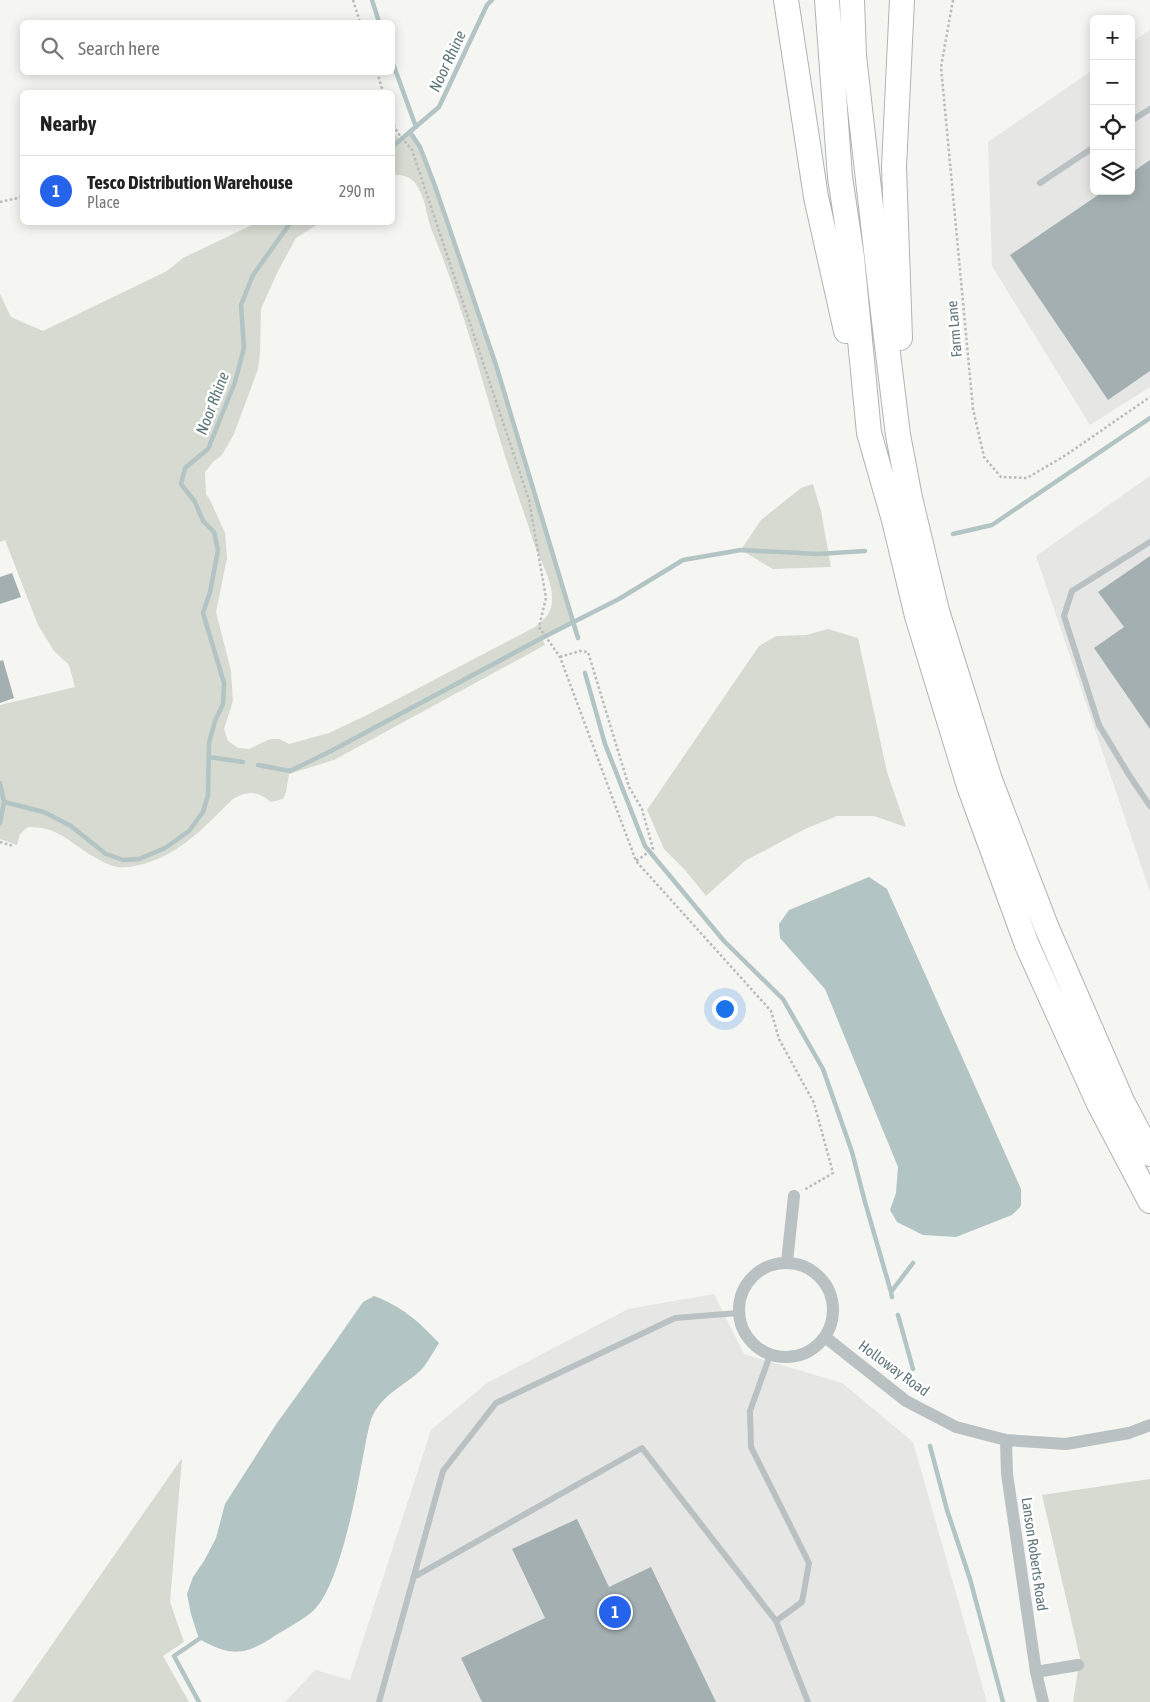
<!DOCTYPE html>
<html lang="en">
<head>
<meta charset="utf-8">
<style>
	:root { --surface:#fff; --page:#f6f6f6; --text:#222; --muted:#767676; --line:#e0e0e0; --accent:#2563eb }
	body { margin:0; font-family:"Asap Condensed",sans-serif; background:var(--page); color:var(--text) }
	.controls { position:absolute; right:15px; top:15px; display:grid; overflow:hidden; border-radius:8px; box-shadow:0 2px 12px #0003 }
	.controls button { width:45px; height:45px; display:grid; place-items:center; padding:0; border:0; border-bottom:1px solid var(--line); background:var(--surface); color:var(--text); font:25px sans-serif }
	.you { position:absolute; left:724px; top:1008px; width:18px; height:18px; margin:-12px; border:4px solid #fff; border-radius:50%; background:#1a73e8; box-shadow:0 0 0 8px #1a73e833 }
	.badge { display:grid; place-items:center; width:32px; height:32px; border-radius:50%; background:var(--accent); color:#fff; font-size:16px; font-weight:700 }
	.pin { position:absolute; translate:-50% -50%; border:2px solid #fff; box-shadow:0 1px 5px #0006 }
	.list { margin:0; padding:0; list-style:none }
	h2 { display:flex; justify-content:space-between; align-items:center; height:65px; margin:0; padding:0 20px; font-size:21px }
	h2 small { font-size:16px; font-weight:400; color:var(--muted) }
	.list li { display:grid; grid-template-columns:32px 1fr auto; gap:15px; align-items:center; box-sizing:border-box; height:70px; padding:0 20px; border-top:1px solid var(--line) }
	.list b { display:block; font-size:19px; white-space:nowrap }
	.list p { margin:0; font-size:16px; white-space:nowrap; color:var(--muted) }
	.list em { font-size:16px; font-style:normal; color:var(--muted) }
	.icon { flex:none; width:28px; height:28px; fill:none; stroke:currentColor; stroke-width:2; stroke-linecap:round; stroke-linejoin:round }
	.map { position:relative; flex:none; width:1150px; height:1702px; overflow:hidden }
	.search { position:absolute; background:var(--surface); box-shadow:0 2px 12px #0003; left:20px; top:20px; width:375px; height:55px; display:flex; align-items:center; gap:12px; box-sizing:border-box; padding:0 18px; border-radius:8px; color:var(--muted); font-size:19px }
	.panel { position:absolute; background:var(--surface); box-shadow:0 2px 12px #0003; left:20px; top:90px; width:375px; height:135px; border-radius:8px }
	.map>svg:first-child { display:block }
	.built { fill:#e6e6e5 }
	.green { fill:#d6dad1 }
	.water { fill:#b2c4c4 }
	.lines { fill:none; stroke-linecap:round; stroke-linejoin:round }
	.stream { stroke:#b2c4c4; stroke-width:4.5 }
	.building { fill:#a3afb1 }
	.motorway-casing { stroke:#aeb4b6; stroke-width:26 }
	.path { stroke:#b7bbbc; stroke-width:2.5; stroke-dasharray:2.5 2.5; stroke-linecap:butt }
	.service { stroke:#bac1c2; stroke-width:6 }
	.minor { stroke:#bac1c2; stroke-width:12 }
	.motorway { stroke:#fff; stroke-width:24 }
	.labels { text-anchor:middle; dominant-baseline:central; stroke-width:5; stroke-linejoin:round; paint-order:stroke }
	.street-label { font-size:15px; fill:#61777c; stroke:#fff }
	.water-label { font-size:16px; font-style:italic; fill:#5c7778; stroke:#fff }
</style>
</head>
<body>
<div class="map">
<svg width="1150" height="1702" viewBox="0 0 1150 1702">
	<rect width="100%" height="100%" fill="#f5f5f2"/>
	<path class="built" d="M1150,30V387L1090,425L992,266L988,142L1094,69V191H1131V43Z
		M1150,476V892L1036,556Z
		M714,1294L744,1354L842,1383L913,1442L987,1702H285L315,1670L350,1680L431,1430L487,1383L628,1309Z"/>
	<path class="green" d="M393,131L400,141L410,132C436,173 450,230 466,277C505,391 539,506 574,622L542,638L545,645L334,760L289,774L286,792L283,799L271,802C258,791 247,790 233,799C204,827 183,852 144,864C134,866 124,869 113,866C106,864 96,858 89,854C66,839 57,827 28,827L20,834L17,845L0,839V705L75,687L69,665L54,651L38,625L5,540L0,542V294L11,317L43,331L167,271L183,258L256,223H320L296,238L277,273L261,309L260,354L258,369L234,434L222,455L213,462L205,472L206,494L211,502L225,533L227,558L216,612L231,671L233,701L224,729L228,741L238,748L249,749L270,739H279L289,744L329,733L369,714L535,627C547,618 553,611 552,595C551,576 536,553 531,534C520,501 508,467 498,433C478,365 459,296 432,231C426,216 426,198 416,184C411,177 401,174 393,175Z
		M813,484L821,511L831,567L773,569L741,550L761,520L801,488Z
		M828,629L858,638L887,772L906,827L874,816H837L805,829L745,861L706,896L685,870L664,849L647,810L759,646L776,636L806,635Z
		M182,1458L170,1602L184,1642L163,1656L189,1702H12Z
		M1150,1479V1702H1073L1080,1658L1042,1495Z"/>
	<path class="water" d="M869,877L887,889L1021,1189V1206L1012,1215L956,1237L923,1235L897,1222L890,1210L896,1193L898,1167L825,989L780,938L779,924L789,910Z
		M374,1296C403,1307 418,1321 439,1343C433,1352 427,1364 420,1371C404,1386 383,1394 373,1415C368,1424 364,1455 361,1467C355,1501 338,1587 314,1610C306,1618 286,1629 276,1635C245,1656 232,1657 199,1639L191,1614L187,1594L193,1577L204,1561L216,1538L225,1504L277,1423L326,1355L363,1302Z"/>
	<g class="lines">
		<path class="stream" d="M372,0L379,22
			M392,61L416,127
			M410,132L420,147L435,186L496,365L578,638
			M392,147L439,107L487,5L492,0
			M953,534L992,525L1150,418
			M585,673L605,744L645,846L724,941L783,999L823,1069L852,1152L865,1202L891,1292
			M209,757L243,762
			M258,765L290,771L331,751L540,639L619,599L683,560L741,550L818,554L865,551
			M0,783L4,802L0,823
			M4,802L44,812L71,826L106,854L123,860L139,859L165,848L189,831L203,812L208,795L209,743L215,721L223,704L224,683L203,613L210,592L218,550L214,532L203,521L195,502L181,484L185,468L208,449L235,382L244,348L241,305L253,275L291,222
			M892,1297L891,1292L913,1263
			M898,1315L913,1369
			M930,1446L947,1510L970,1579L1003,1702
			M199,1639L174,1656L199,1702"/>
	</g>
	<path class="building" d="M1150,160V371L1108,400L1010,255L1104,191H1131V173Z
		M1150,556V729L1094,648L1124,627L1098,592Z
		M12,573L21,597L0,604V577Z
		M3,660L14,698L0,703V661Z
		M577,1519L609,1587L651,1567L716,1702H482L461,1658L545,1618L512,1549Z"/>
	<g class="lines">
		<g class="motorway-casing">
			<path id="motorway" d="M786,0L816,197L846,331
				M827,0L840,177L852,257L869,433L894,520L917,616L969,786L1027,945L1099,1104L1150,1201
				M852,0L854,56L884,321L898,435L910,498L937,611L990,780L1046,926L1122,1101L1150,1154
				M900,338L894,167L902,0"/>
		</g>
		<path class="path" d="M353,0L360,22
			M953,0L941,67L973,409L984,457L1001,477L1027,478L1066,455L1150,397
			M377,72L383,92
			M392,120L397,132L412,150L529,500L546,598L539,627L560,657L636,861L771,1011L779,1039L814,1103L833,1173L804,1190
			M0,202L22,197
			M560,657L580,651L588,652L629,787L642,809L653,849L636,861
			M0,842L13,846
			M880,1353L907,1377L906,1385"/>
		<path class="service" d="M1131,121L1150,109
			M1040,183L1094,147
			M1150,542L1072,591L1064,616L1099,725L1129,775L1150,806
			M770,1355L750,1411L751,1447L809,1563L802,1602L776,1621
			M414,1577L642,1448L776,1621L808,1702
			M379,1702L443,1471L496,1403L675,1318L738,1313"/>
		<path class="minor" d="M787,1262L794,1196
			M739 1310a47 47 0 1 1 94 0a47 47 0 1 1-94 0Z
			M825,1337L906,1401L956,1427L1006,1440L1066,1444L1129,1433L1150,1425
			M1006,1440L1007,1474L1036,1672L1043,1702
			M1036,1672L1078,1665"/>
		<use href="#motorway" class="motorway"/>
	</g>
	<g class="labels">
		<g class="street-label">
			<text transform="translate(954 329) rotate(-95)">Farm Lane</text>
			<text transform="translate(894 1368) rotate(36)">Holloway Road</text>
			<text transform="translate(1035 1554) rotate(82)">Lanson Roberts Road</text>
		</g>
		<g class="water-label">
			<text transform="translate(447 61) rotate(-65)">Noor Rhine</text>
			<text transform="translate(212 403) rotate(-69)">Noor Rhine</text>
		</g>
	</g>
</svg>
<div class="controls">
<button>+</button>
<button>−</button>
<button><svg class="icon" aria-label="locate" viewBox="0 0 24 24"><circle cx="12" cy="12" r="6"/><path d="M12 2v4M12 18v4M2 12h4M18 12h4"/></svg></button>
<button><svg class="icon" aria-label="layers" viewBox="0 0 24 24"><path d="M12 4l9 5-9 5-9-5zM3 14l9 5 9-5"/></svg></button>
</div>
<div class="you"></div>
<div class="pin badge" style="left:615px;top:1612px">1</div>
<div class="search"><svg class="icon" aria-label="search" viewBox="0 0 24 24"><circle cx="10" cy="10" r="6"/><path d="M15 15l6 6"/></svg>Search here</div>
<section class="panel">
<h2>Nearby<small></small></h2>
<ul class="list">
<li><span class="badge">1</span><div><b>Tesco Distribution Warehouse</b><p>Place</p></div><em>290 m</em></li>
</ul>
</section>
</div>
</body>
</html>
